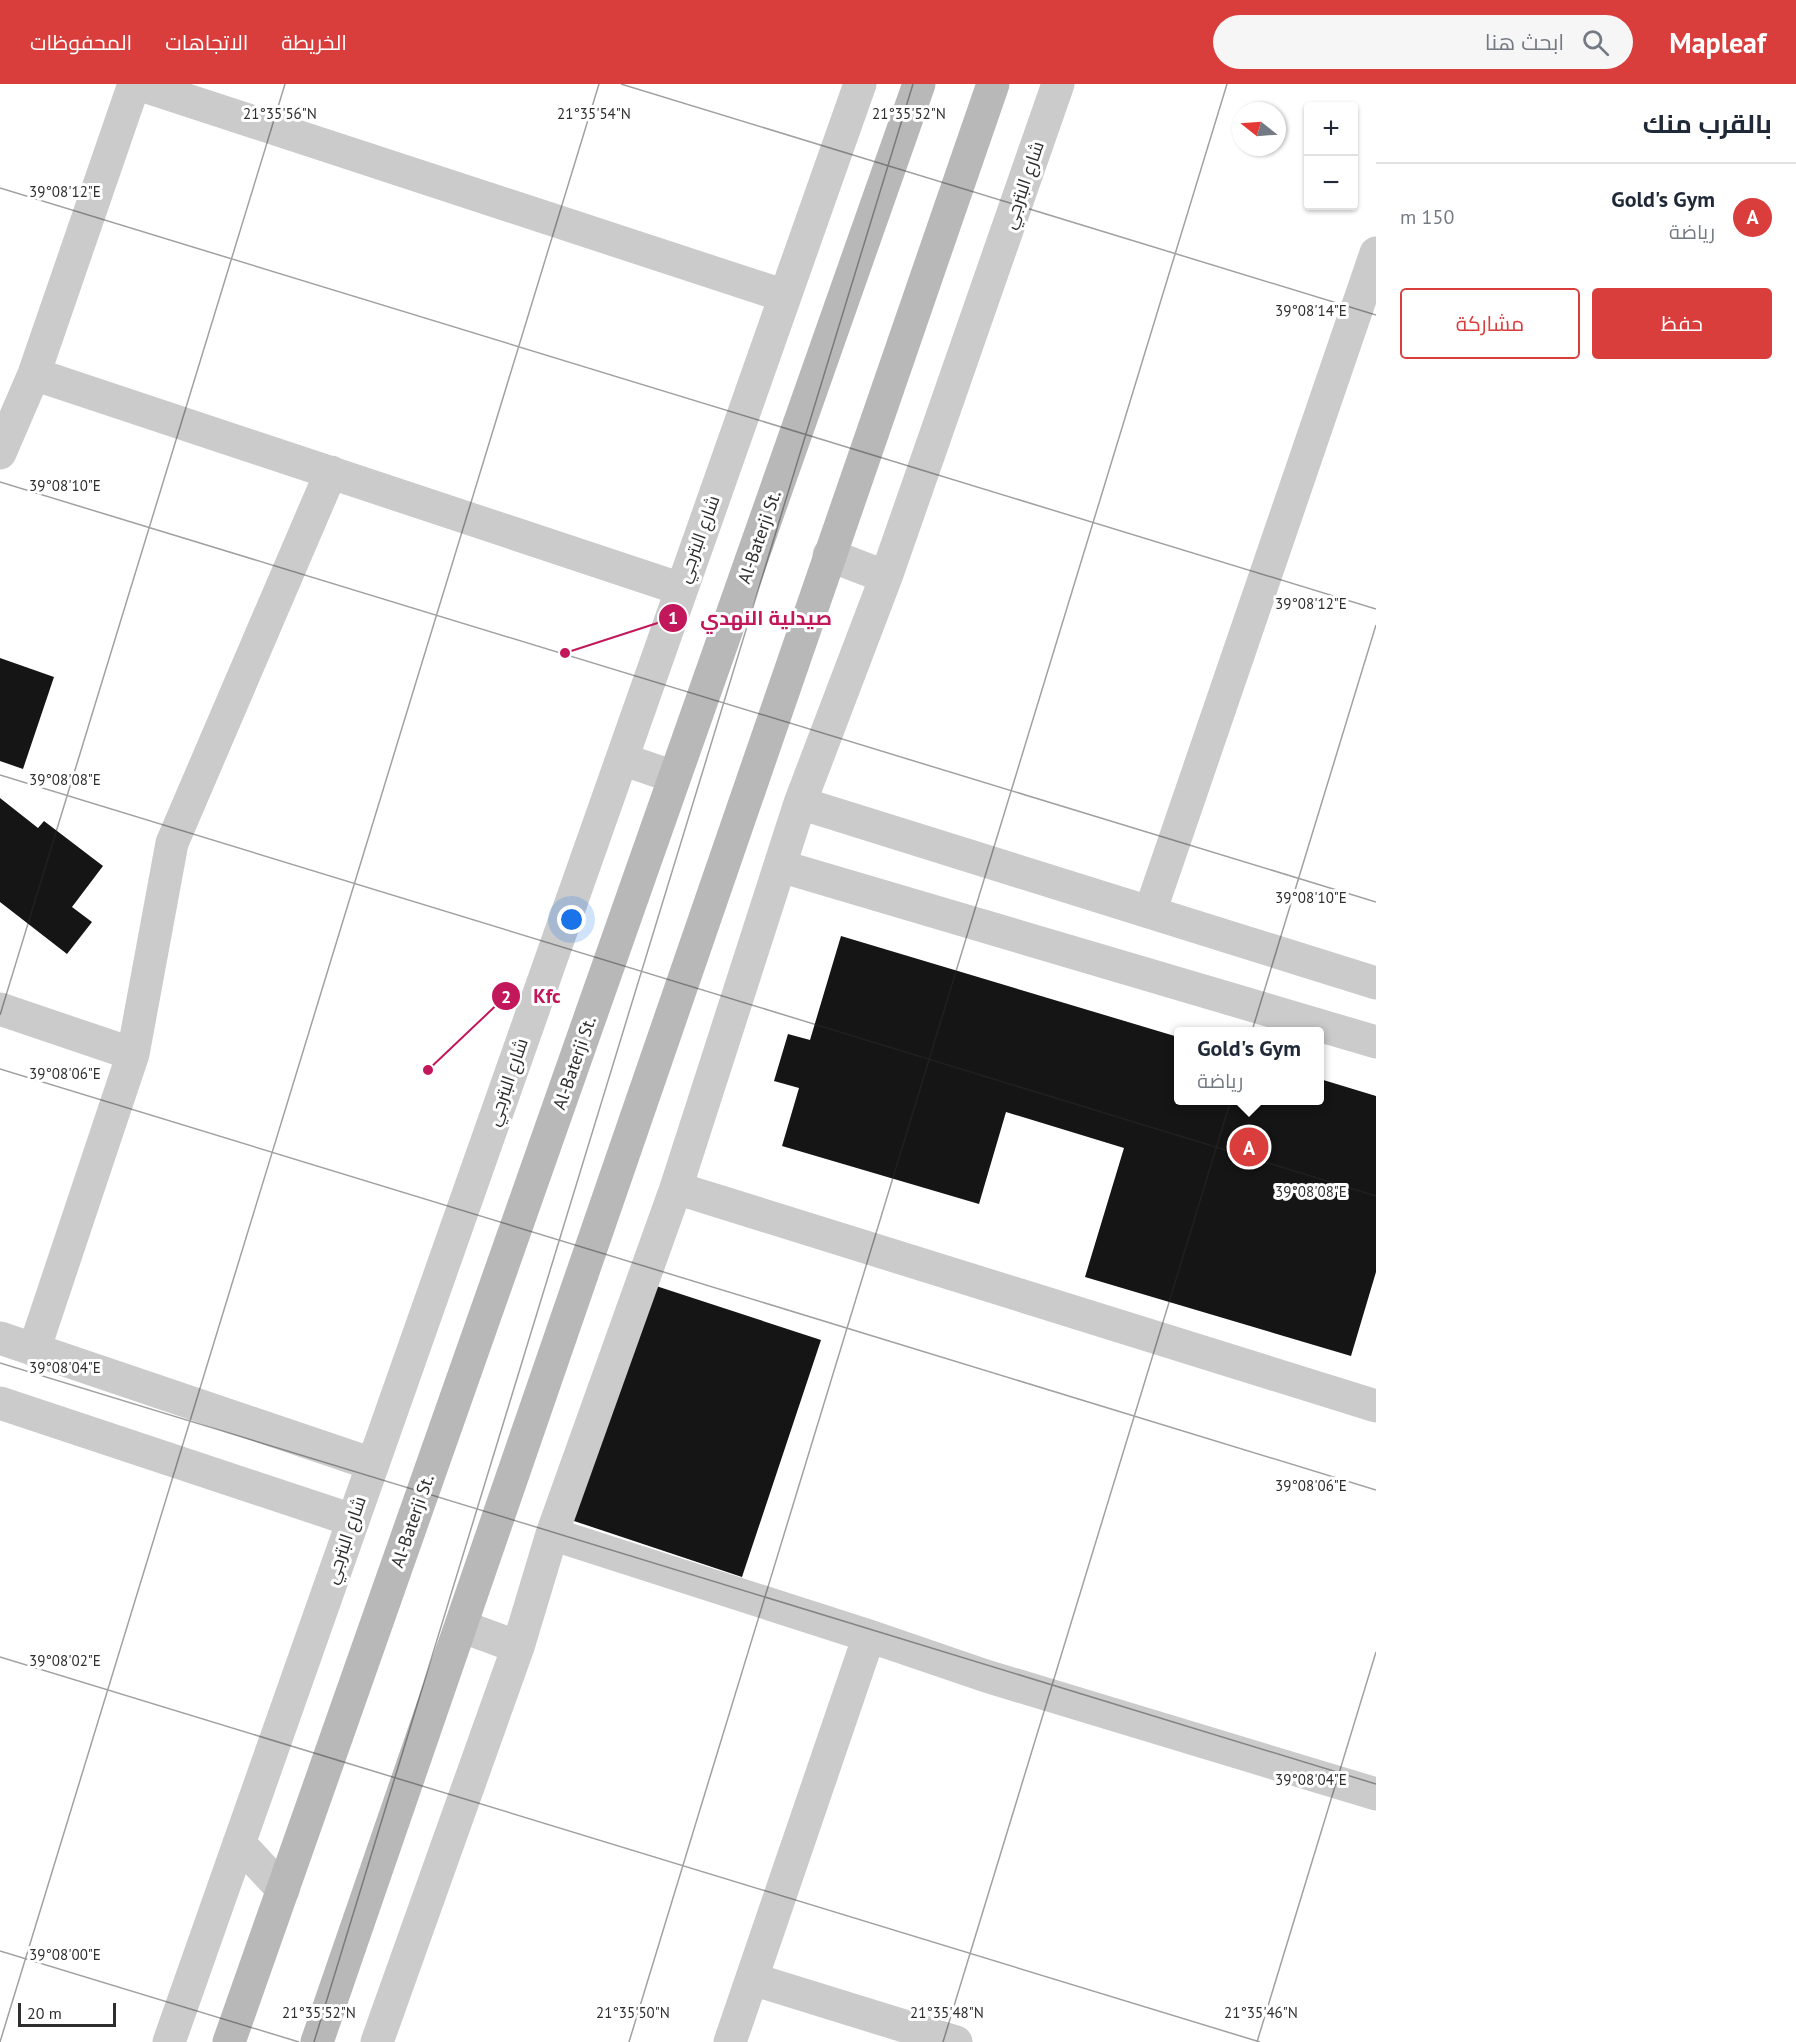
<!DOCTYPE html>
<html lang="ar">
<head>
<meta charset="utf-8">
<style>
	:root { --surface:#fff; --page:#f6f6f7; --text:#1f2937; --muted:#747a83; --line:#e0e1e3; --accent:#d93d3c }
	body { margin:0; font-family:"PT Sans",Cairo,sans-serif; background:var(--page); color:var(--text); direction:rtl }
	.controls { position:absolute; right:18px; top:18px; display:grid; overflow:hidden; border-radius:6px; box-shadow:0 2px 4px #0004 }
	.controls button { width:54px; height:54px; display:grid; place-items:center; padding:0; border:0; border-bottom:2px solid var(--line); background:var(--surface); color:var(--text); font:30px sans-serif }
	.compass { position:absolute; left:1232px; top:18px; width:54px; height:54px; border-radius:50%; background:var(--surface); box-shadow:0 2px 4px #0004; rotate:287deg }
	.scale { position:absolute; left:18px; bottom:15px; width:98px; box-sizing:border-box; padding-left:6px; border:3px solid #2e2e2e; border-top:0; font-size:16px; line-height:21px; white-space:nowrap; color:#2e2e2e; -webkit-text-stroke:4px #fff; paint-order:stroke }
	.you { position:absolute; left:572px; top:836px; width:21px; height:21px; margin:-15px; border:4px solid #fff; border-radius:50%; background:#1a73e8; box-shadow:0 0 0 9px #1a73e833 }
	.badge { display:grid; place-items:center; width:39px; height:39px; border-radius:50%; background:var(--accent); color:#fff; font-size:20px; font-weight:700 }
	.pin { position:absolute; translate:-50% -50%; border:3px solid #fff; box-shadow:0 2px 6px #0006 }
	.popup { position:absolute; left:1174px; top:943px; width:150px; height:78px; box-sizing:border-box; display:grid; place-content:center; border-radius:6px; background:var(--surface); filter:drop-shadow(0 2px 4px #0005); font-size:20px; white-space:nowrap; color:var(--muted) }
	.popup b { font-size:22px; color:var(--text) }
	.popup::after { content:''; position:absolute; left:50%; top:100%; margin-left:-12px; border:12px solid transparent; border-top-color:var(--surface) }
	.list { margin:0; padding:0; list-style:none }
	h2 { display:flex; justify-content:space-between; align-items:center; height:78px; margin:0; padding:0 24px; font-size:26px }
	h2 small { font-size:20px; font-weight:400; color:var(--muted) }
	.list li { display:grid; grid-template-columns:39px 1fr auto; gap:18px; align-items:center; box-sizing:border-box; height:108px; padding:0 24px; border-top:2px solid var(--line) }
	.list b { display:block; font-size:22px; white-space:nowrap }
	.list p { margin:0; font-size:20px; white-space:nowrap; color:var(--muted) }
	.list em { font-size:20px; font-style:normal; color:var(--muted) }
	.actions { display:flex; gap:12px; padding:18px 24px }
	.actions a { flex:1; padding:14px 0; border:2px solid var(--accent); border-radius:6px; text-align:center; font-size:21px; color:var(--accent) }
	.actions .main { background:var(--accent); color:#fff }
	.icon { flex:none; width:33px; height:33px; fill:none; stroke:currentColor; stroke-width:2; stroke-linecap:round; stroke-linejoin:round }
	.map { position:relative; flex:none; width:1376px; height:1958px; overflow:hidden; direction:ltr }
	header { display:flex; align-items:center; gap:36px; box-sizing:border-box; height:84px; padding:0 30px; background:var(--accent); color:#fff }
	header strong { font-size:28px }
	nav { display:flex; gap:33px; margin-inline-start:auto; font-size:21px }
	.search { width:420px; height:54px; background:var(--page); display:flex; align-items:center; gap:15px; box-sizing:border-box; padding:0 21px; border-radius:33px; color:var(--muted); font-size:22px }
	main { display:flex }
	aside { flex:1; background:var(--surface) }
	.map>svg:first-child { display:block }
	.building { fill:#151515 }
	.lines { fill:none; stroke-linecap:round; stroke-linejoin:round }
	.street { stroke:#cbcbcb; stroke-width:33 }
	.secondary { stroke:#b8b8b8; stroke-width:33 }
	.ticks { fill:none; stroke:#2e2e2e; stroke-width:1.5; stroke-opacity:0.45 }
	.labels { text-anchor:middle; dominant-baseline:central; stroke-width:6; stroke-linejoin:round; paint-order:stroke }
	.street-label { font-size:18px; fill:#2e2e2e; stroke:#fff }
	.ticks-label { font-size:15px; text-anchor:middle; fill:#2e2e2e; stroke:#fff; stroke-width:6; stroke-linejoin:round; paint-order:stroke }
	.leader { fill:none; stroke:#c2185b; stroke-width:2 }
	.callout-dot { fill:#c2185b; stroke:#fff; stroke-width:2 }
	.mark-label { font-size:18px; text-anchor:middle; font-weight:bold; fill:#fff }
	.callout-label { font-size:20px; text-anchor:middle; font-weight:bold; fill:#c2185b; stroke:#fff; stroke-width:6; stroke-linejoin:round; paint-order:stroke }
</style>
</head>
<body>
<header>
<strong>Mapleaf</strong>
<div class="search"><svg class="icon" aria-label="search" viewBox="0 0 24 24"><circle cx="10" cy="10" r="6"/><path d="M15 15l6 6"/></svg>ابحث هنا</div>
<nav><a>الخريطة</a><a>الاتجاهات</a><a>المحفوظات</a></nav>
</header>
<main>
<aside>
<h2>بالقرب منك<small></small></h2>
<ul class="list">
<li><span class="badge">A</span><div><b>Gold's Gym</b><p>رياضة</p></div><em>150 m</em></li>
</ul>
<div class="actions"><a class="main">حفظ</a><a>مشاركة</a></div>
</aside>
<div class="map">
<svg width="1376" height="1958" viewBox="0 0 1376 1958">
	<rect width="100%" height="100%" fill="#fff"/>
	<path class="building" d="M0,574L54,593L23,685L0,677Z
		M0,714L38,744L44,737L103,782L72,823L92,838L67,870L0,818Z
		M841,852L1178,953V1016H1320V995L1376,1012V1188L1351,1272L1085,1193L1124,1064L1006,1028L979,1120L782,1062L799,1004L774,997L788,950L810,956Z
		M650,1200L821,1256L742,1493L571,1436Z"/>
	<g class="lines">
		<path class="street" d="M138,0L785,212
			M34,290L681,505
			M0,369L34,290L134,0
			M829,471L886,493
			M622,675L674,693
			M800,719L1376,899
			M780,782L1376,958
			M1150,828L1376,169
			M0,925L133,970
			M676,1104L1376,1322
			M0,1254L372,1380
			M34,1266L133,970L172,759L331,388
			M0,1319L352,1436
			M552,1450L869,1552L986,1592L1376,1710
			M461,1542L518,1563
			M239,1759L283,1806
			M752,1895L956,1958
			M169,1958L860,0
			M377,1958L518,1563L552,1450L676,1104L800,719L886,493L1058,0
			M730,1958L869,1552"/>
		<path class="secondary" d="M229,1958L919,0
			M317,1958L993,0"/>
	</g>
	<path class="ticks" d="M621,0L1376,231M0,104L1376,525M0,398L1376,818M0,691L1376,1112M0,931L285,0M0,985L1376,1406M0,1279L1376,1700M0,1573L1260,1958M0,1867L299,1958M0,1958L599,0M314,1958L913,0M629,1958L1227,0M943,1958L1376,541M1257,1958L1376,1568"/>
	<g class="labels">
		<g class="street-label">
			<text transform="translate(1023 101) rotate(-71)">شارع البترجي</text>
			<text transform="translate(759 453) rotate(-71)">Al-Baterji St.</text>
			<text transform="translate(698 455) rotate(-70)">شارع البترجي</text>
			<text transform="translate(574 979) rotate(-71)">Al-Baterji St.</text>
			<text transform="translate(507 998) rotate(-71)">شارع البترجي</text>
			<text transform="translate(412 1437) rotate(-71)">Al-Baterji St.</text>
			<text transform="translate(345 1456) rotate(-71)">شارع البترجي</text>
		</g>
	</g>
	<g class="ticks-label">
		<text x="280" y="35">21°35'56"N</text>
		<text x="594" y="35">21°35'54"N</text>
		<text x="909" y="35">21°35'52"N</text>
		<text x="65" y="113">39°08'12"E</text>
		<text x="1311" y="232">39°08'14"E</text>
		<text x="65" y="407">39°08'10"E</text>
		<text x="1311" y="525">39°08'12"E</text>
		<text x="65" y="701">39°08'08"E</text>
		<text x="1311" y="819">39°08'10"E</text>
		<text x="65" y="995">39°08'06"E</text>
		<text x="1311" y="1113">39°08'08"E</text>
		<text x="65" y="1289">39°08'04"E</text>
		<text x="1311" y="1407">39°08'06"E</text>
		<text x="65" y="1582">39°08'02"E</text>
		<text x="1311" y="1701">39°08'04"E</text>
		<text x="65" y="1876">39°08'00"E</text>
		<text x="319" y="1934">21°35'52"N</text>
		<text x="633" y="1934">21°35'50"N</text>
		<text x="947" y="1934">21°35'48"N</text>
		<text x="1261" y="1934">21°35'46"N</text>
	</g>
	<path class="leader" d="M565 569L673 534M428 986L506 912"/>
	<g class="callout-dot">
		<circle cx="565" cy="569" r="6"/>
		<circle cx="428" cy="986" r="6"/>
		<circle cx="673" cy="534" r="15"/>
		<circle cx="506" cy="912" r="15"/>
	</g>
	<g class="mark-label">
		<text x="673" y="540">1</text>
		<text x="506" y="919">2</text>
	</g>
	<g class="callout-label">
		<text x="766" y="541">صيدلية النهدي</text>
		<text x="547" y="919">Kfc</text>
	</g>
</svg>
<div class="controls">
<button>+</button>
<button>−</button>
</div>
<svg class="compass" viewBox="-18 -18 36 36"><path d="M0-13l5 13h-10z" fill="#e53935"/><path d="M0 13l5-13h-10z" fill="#747a83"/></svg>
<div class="scale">20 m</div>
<div class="you"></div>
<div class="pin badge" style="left:1249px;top:1063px">A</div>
<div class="popup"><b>Gold's Gym</b>رياضة</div>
</div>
</main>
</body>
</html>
